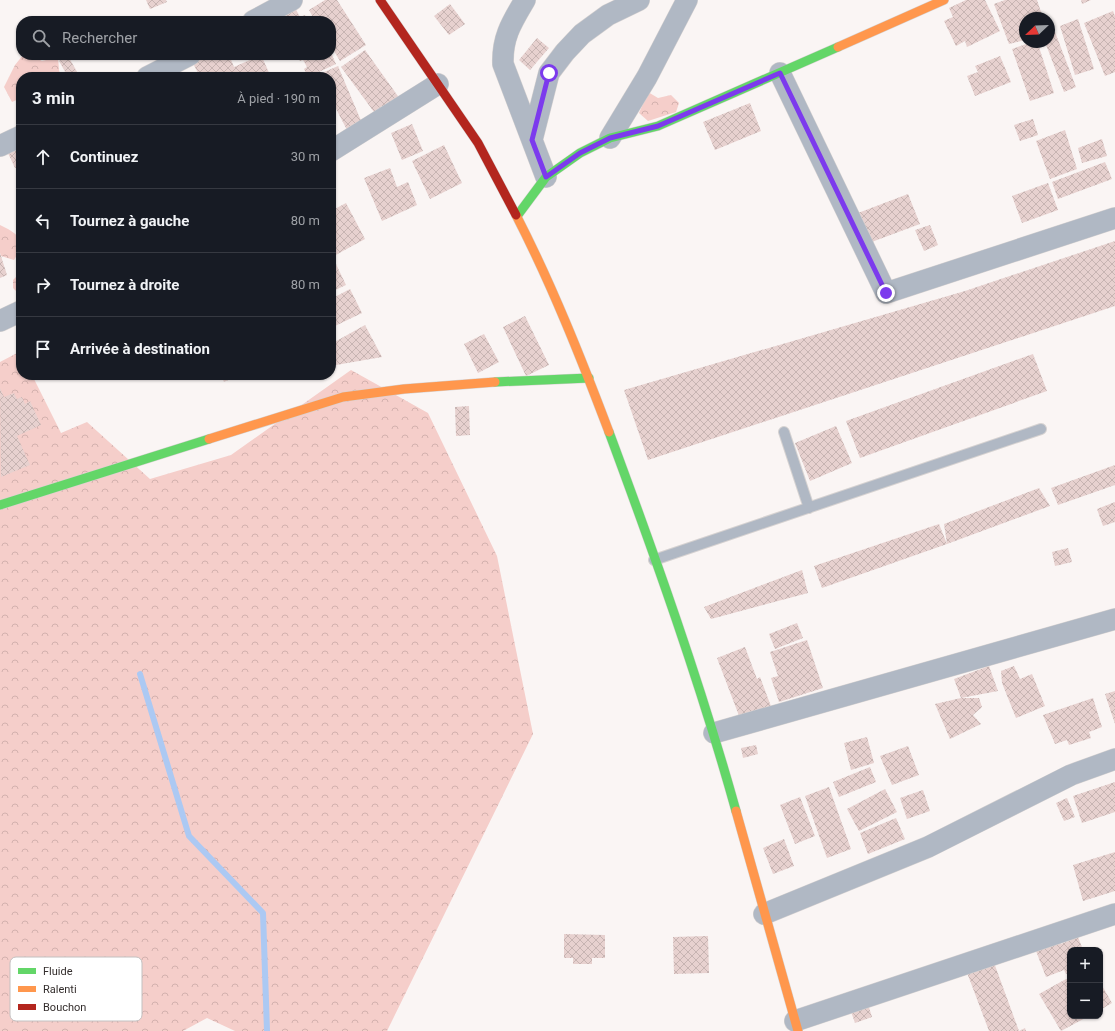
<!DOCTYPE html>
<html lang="fr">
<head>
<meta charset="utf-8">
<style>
	:root { --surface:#171b24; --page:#242831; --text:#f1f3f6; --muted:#9ea1a6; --line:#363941 }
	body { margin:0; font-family:Roboto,sans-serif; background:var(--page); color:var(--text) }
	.controls { position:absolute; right:12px; bottom:12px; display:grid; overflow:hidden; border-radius:8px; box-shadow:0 1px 3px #0004 }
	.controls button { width:36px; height:36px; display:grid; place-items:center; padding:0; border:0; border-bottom:1px solid var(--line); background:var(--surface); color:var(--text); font:20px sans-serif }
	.compass { position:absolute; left:1019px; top:12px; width:36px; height:36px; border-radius:50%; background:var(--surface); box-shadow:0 1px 3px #0004; rotate:247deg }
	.stop { position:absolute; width:12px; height:12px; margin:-9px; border:3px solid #7c3aed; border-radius:50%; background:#fff }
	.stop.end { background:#7c3aed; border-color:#fff; box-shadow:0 1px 4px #0008 }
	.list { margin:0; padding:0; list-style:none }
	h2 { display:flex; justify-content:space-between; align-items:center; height:52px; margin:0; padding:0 16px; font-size:17px }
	h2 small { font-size:13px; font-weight:400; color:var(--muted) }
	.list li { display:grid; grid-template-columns:26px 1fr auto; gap:12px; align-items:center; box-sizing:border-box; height:64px; padding:0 16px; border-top:1px solid var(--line) }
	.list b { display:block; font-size:15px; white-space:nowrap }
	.list em { font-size:13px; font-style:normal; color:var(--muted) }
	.icon { flex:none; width:22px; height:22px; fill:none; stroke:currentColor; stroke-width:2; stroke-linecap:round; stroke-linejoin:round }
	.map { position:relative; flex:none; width:1115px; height:1031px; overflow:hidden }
	.search { position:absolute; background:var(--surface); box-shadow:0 1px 3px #0004; left:16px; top:16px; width:320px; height:44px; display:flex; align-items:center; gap:10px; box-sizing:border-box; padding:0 14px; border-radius:16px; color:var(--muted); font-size:15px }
	.panel { position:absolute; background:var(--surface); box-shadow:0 1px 3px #0004; left:16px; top:72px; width:320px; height:308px; border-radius:16px }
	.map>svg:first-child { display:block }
	.forest { fill:url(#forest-crowns) }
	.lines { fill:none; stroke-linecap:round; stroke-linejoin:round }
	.stream { stroke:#acc9f3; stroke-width:6 }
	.building { fill:url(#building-cross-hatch) }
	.lane-casing { stroke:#d6d2d1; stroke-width:12 }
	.street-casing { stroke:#d6d2d1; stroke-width:22 }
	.fast-casing { stroke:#d6d2d1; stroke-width:10 }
	.slow-casing { stroke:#d6d2d1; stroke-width:10 }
	.jam-casing { stroke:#d6d2d1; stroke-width:10 }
	.lane { stroke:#b0b8c4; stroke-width:10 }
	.street { stroke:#b0b8c4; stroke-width:21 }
	.fast { stroke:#63d668; stroke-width:9 }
	.slow { stroke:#ff974d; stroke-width:9 }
	.jam { stroke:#b3261e; stroke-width:9 }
	.route { stroke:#7c3aed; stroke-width:5 }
	.key { fill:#fff; stroke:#c2c0c0; stroke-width:1 }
	.key-label { font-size:11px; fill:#342e2d }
</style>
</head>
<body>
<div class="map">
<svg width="1115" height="1031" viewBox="0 0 1115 1031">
	<defs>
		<pattern id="forest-crowns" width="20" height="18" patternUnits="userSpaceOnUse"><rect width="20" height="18" fill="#f5ceca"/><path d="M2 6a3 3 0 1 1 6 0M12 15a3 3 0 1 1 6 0" fill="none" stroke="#d3b1ae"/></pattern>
		<pattern id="building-cross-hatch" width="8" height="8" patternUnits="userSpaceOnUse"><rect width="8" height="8" fill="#e7d1cf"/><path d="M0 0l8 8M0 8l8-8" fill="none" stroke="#c7b4b2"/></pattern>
	</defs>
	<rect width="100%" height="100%" fill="#faf5f4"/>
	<path class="forest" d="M23,55H31L42,61L58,57L59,70L61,77H21V98L12,102L4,87L15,65Z
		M648,92L658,98L671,95L679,103L676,112L648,121L639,113Z
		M0,225C19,234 26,240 14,260L1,256L0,253Z
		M21,272V296L13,288V280Z
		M21,351V375H32L61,433L87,422L150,479L231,455L351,370L428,413L497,556L533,734L387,1031H235L207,1018L183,1031H0V362Z"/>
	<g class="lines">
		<path class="stream" d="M140,674L189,836L263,913L267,1031"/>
	</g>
	<path class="building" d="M146,0H166L167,2L150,9Z
		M325,0H337L366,45L340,61L331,46V21H315L309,10Z
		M966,0H985L1000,31L967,47L965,41L956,46L944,21L953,17L949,8Z
		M1005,0H1037L1043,18H1025V40L1009,44L994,4Z
		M1081,0H1091L1082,4Z
		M450,4L465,24L449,35L434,16Z
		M294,6L300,17L305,15L308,21H279L276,15Z
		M1113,11L1115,16V72L1105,76L1084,23Z
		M1078,19L1094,69L1075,75L1060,26Z
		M1055,32L1076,87L1064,92L1045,42H1049V34Z
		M537,38L549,48L530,70L519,60Z
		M1029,43L1038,44L1054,93L1030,101L1012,49Z
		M365,50L400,99L385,111L382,106L374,112L341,67Z
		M211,55H229L234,67L261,55L271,77H200L193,63Z
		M297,55H332L336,64L308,77L304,69L307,67L303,60L300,61Z
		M68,56L80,77H68L59,61Z
		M1000,56L1011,82L975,96L967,76L978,72L975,66Z
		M338,66L362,123L347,130L331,99V77H313Z
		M750,103L761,131L715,150L703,122Z
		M331,119L336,130L331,132Z
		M1033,119L1038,135L1020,141L1014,125Z
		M412,124L423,151L402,160L391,133Z
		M1065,130L1077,169L1050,179L1036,141Z
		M1102,139L1107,156L1082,163L1078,148Z
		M18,143L21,150V165L15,168L6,149Z
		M444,145L462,183L430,199L412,161Z
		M1105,162L1112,179L1058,199L1052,182Z
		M390,168L397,187L408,182L417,205L382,221L364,178Z
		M1048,183L1058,210L1022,223L1012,196Z
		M908,194L920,224L869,243L858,213Z
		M346,203L365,239L332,257L331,211Z
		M930,225L938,245L924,251L915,230Z
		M1115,241V306L648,460L624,390L965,291Z
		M0,253L7,275L0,278Z
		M336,264L346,285L331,292V266Z
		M350,289L362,313L335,326L331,319V299Z
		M525,316L549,365L526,376L503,327Z
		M365,325L382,357L336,365L331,357V344Z
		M484,334L499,362L478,373L464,344Z
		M1033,354L1047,391L860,458L846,421Z
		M221,375H239L224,382Z
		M0,388L4,397L14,393L17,399L22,397L25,404L30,401L41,425L17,436L30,465L1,477Z
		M469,406L470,435L456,436L455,407Z
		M836,426L852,463L810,481L795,443Z
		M1115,465V485L1058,505L1051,488Z
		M1039,488L1050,506L947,544L822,588L814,566L939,524L947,544L944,524Z
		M1115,502V522L1103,526L1097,509Z
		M1068,548L1072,562L1055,566L1052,552Z
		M802,570L808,593L711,619L704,607Z
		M797,623L803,638L775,649L769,634Z
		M807,640L823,688L779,702L771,678L778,676L770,652Z
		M745,647L757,679L760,677L772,709L741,721L717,658Z
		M989,666L998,691L961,698H979L982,707L973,715L981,724L950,739L935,704L961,698L954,679Z
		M1014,666L1020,679L1032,674L1045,706L1016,718L1002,683L1001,671Z
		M1115,691V724L1105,694Z
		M1093,698L1102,727L1089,732L1091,738L1069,745L1067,740L1055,744L1043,715Z
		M867,737L874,763L851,770L844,743Z
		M756,745L758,754L743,758L741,748Z
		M908,746L919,775L892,785L880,756Z
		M870,767L876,782L839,797L833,782Z
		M1115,782V812L1082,823L1073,796Z
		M829,787L851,849L827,858L805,796Z
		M885,789L897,812L859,831L847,809Z
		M923,790L930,811L907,819L900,798Z
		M800,797L815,836L795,844L780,805Z
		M1067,798L1075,817L1064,821L1056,803Z
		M896,818L905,839L868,854L860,833Z
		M784,839L794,866L773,874L763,848Z
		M1115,852V891L1083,901L1073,865Z
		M564,934L605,935V958H592V964H573V958H564Z
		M708,936L709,973L674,974L673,937Z
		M1078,937L1083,950H1070V972L1066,974L1064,970L1046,977L1036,951L1060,941L1061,944Z
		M993,960L1019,1031L1025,1028L1026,1031H989L966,970Z
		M1066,979H1070V1016H1089L1061,1031L1039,994Z
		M1100,982L1112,1003L1100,1010Z
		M867,1001L872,1017L855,1023L849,1006Z"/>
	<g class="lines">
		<g class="lane-casing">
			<path id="lane" d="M784,432L809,508
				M654,560L1041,429"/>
		</g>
		<g class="street-casing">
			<path id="street" d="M525,0C512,22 502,37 503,64L546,177
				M253,21L292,0
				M780,73L886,293L1115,218
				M147,77L190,55
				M610,138L647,77L687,0
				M532,140L549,73L565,52L582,34L608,15L639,0
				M0,146L21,136
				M331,151L438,84
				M0,321L21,311
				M714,733L1115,619
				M764,914L928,847L1071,775L1115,759
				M795,1021L1115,914"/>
		</g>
		<g class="fast-casing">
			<path id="fast" d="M517,216L546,177L580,153L610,138L658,126L838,47
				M495,382L589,378
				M609,432C655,556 700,682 736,811
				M0,505L209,439"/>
		</g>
		<g class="slow-casing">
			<path id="slow" d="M838,47L944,0
				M516,215C552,285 581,358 609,432
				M209,439L343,397L404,389L495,382
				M736,811L798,1031"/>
		</g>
		<g class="jam-casing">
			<path id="jam" d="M380,0L478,143L516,215"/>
		</g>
		<use href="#lane" class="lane"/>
		<use href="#street" class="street"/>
		<use href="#fast" class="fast"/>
		<use href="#slow" class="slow"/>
		<use href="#jam" class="jam"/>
	</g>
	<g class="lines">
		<path class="route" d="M549,73L532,140L546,177L580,153L610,138L658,126L780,73L886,293"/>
	</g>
	<rect x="10" y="957" width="132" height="64" rx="6" class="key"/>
	<rect x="18" y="968" width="18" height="6" fill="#63d668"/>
	<rect x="18" y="986" width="18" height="6" fill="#ff974d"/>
	<rect x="18" y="1004" width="18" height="6" fill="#b3261e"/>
	<g class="key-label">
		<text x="43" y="975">Fluide</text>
		<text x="43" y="993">Ralenti</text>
		<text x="43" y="1011">Bouchon</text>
	</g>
</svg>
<div class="controls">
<button>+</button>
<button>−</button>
</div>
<svg class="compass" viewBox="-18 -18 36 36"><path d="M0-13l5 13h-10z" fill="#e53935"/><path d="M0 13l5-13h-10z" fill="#9ea1a6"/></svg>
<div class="stop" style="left:549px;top:73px"></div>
<div class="stop end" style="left:886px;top:293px"></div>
<div class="search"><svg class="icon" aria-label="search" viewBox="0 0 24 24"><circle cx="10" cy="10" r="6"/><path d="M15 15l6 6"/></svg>Rechercher</div>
<section class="panel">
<h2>3 min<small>À pied · 190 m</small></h2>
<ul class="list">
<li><svg class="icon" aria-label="ahead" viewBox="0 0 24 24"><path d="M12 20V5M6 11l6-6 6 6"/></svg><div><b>Continuez</b></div><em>30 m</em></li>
<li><svg class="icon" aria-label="left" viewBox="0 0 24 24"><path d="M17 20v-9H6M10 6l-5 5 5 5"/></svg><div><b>Tournez à gauche</b></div><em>80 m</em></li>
<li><svg class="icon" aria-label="right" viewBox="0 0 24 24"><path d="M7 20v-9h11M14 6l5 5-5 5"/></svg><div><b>Tournez à droite</b></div><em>80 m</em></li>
<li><svg class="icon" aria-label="arrive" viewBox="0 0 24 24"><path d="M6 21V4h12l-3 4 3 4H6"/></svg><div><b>Arrivée à destination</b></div></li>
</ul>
</section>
</div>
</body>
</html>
